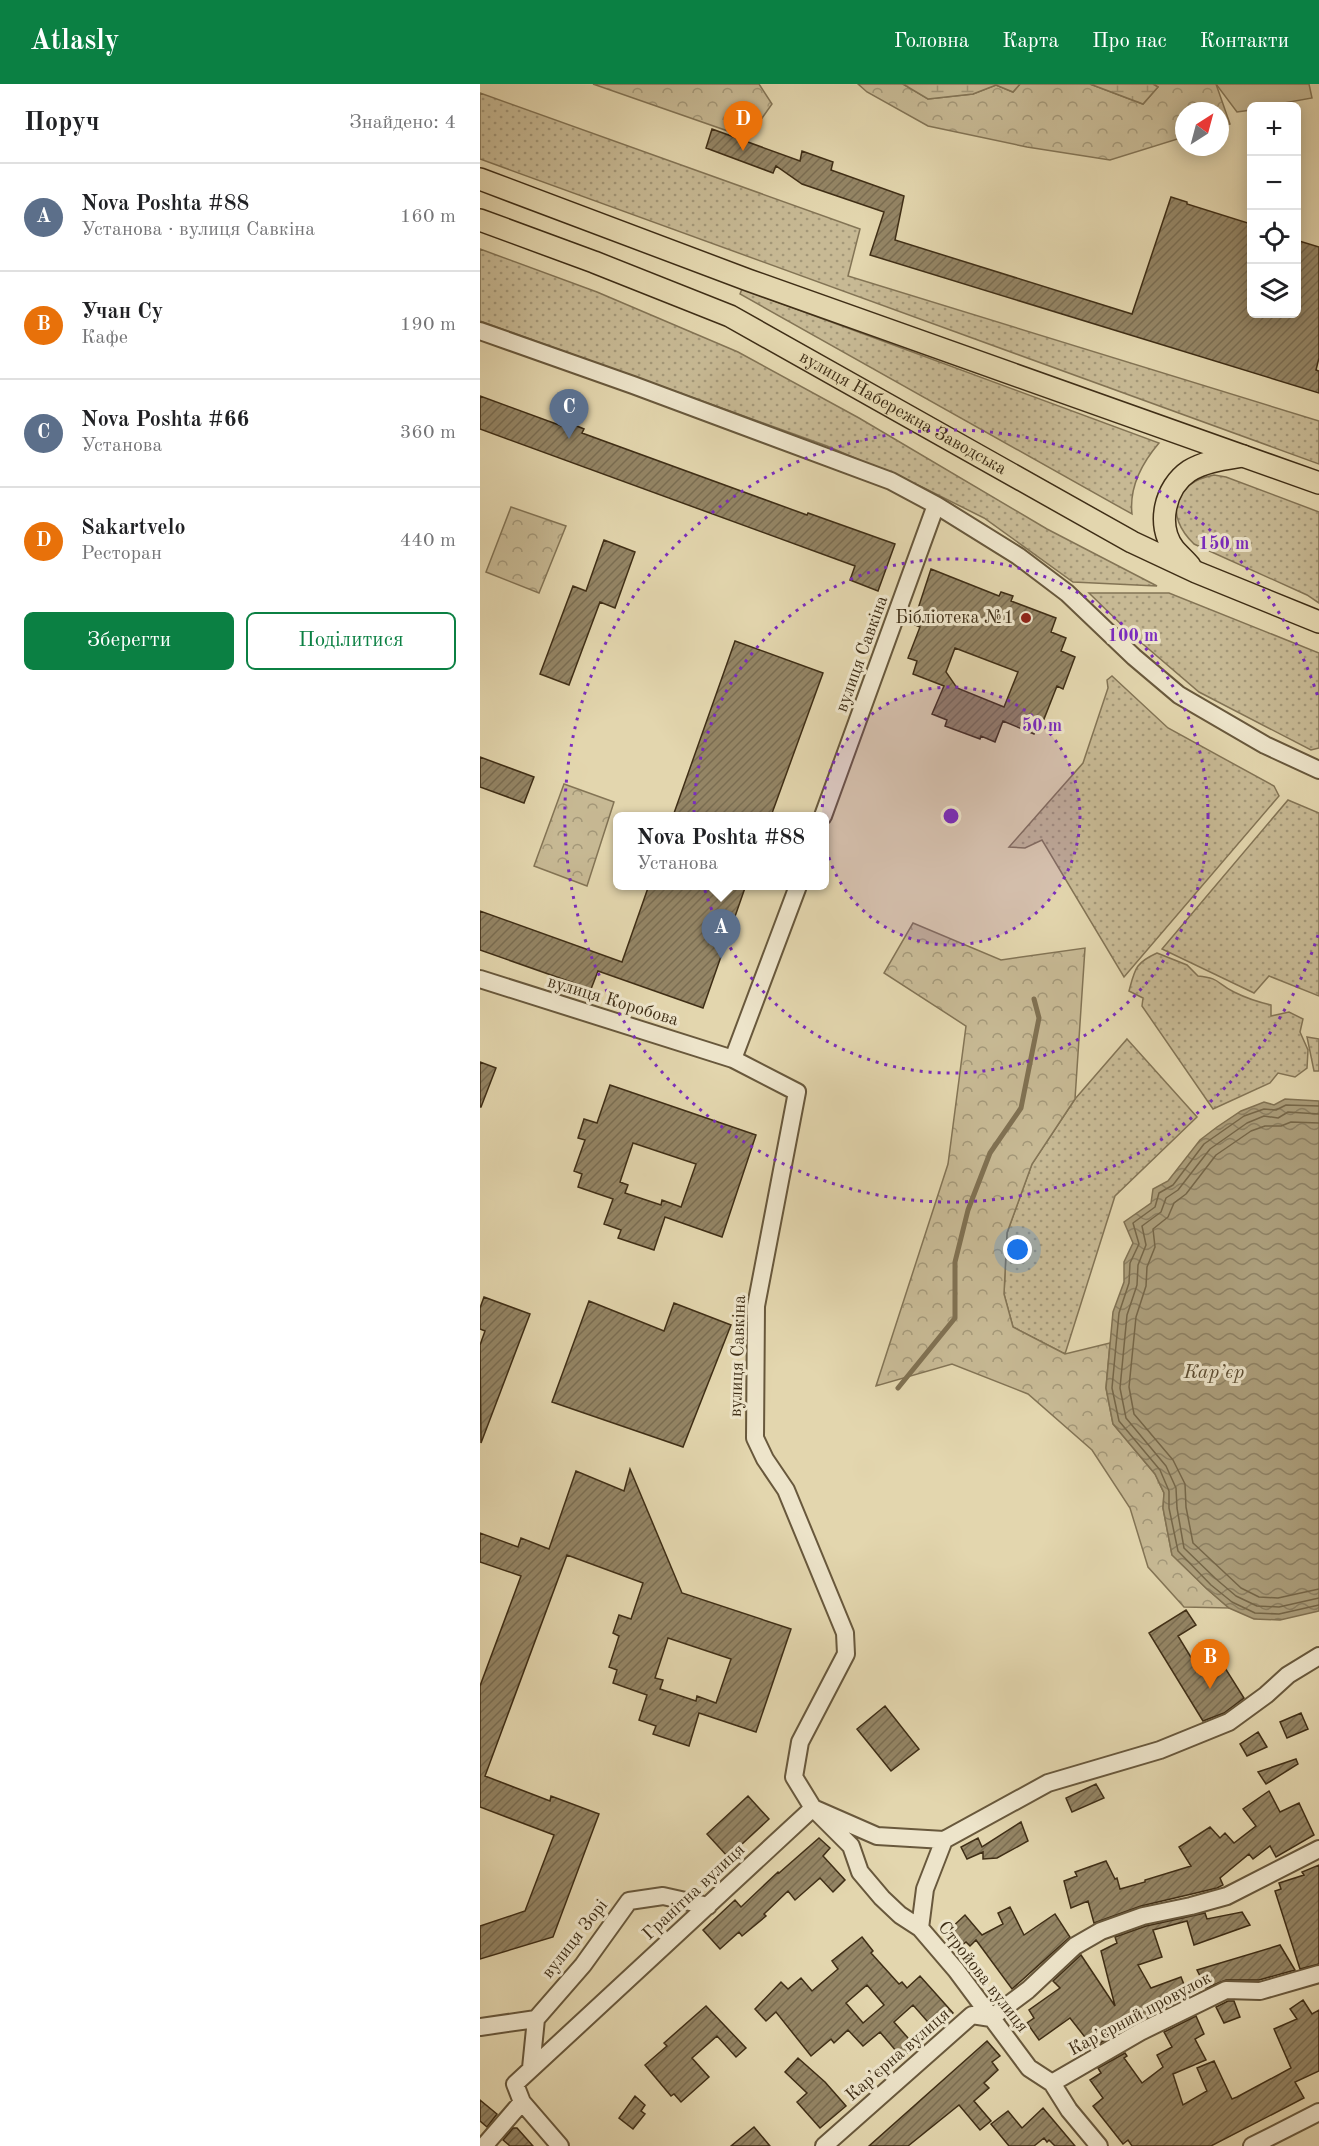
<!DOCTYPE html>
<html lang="uk">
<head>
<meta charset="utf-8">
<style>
	:root { --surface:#fff; --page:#f6f6f6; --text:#202124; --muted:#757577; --line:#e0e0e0; --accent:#0b8043 }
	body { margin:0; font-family:"Old Standard TT",serif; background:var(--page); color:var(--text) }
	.controls { position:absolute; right:18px; top:18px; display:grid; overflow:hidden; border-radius:9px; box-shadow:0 3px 15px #0003 }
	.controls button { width:54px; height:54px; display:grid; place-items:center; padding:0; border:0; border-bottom:2px solid var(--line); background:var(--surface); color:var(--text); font:30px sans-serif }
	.compass { position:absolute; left:695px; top:18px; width:54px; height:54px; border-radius:50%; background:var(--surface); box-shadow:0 3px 15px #0003; rotate:36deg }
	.you { position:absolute; left:538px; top:1166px; width:21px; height:21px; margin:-15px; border:4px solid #fff; border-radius:50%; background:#1a73e8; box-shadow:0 0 0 9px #1a73e833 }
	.badge { display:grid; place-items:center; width:39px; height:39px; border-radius:50%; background:var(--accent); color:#fff; font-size:20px; font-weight:700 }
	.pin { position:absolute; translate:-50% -50px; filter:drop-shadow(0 2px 3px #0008) }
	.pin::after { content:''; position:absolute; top:32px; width:21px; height:18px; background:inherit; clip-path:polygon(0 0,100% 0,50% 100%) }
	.popup { position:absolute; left:133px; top:728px; width:216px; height:78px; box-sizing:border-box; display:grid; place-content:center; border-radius:9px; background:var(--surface); filter:drop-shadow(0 2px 4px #0005); font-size:20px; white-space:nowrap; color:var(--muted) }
	.popup b { font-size:22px; color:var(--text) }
	.popup::after { content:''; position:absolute; left:50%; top:100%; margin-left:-12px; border:12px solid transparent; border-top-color:var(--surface) }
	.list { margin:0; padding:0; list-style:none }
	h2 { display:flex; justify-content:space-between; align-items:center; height:78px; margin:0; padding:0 24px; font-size:26px }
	h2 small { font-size:20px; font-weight:400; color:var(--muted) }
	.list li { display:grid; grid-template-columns:39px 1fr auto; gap:18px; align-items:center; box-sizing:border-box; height:108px; padding:0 24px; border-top:2px solid var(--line) }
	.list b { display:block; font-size:22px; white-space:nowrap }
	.list p { margin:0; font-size:20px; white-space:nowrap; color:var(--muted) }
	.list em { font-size:20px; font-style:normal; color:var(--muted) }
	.actions { display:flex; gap:12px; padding:18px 24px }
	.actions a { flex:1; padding:14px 0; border:2px solid var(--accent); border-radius:9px; text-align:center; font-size:21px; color:var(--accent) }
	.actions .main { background:var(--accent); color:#fff }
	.icon { flex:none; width:33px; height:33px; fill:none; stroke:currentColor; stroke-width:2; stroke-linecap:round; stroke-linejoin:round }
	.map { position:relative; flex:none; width:839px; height:2062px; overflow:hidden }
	header { display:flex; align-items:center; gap:36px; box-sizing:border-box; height:84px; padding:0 30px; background:var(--accent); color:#fff }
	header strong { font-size:28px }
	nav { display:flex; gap:33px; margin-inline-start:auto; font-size:21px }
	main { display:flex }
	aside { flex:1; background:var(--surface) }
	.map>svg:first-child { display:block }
	.grass { fill:url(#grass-dots); stroke:#837455; stroke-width:1.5 }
	.forest { fill:url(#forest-crowns); stroke:#837455; stroke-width:1.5 }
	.wetland { fill:url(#wetland-marsh); stroke:#837455; stroke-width:1.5 }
	.garden { fill:#c7b994; stroke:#837455; stroke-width:1.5 }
	.water { fill:url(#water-waves); stroke:#807152; stroke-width:1.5 }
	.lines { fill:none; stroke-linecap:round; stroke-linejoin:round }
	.shore { stroke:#756648; stroke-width:1.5 }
	.stream { stroke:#807152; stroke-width:5 }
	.building { fill:url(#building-hatch); stroke:#3f2e16; stroke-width:1.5; fill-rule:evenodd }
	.minor-casing { stroke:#68583c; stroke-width:20 }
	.major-casing { stroke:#3f2e16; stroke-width:24 }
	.minor { stroke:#ede4ca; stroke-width:16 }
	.major { stroke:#e3d6ae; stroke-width:21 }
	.ring { fill:none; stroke:#7b2cbf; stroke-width:3; stroke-dasharray:3 6 }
	.poi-dot { fill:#8f2418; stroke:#ede4ca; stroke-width:2 }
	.labels { text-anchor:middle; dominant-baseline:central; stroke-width:6; stroke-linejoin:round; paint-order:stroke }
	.street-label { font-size:18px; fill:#3f2e16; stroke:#ede4ca }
	.poi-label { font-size:18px; fill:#3f2e16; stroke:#ede4ca; text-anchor:end }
	.water-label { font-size:20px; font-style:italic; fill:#5a4a2f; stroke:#ede4ca }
	.centre { fill:#7b2cbf; stroke:#ede4ca; stroke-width:3 }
	.ring-label { font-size:18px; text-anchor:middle; font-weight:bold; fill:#7b2cbf; stroke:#ede4ca; stroke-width:6; stroke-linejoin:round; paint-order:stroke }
</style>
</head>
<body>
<header>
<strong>Atlasly</strong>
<nav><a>Головна</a><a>Карта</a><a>Про нас</a><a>Контакти</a></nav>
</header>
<main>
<aside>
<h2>Поруч<small>Знайдено: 4</small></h2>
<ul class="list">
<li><span class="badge" style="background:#5c6f8a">A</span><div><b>Nova Poshta #88</b><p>Установа · вулиця Савкіна</p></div><em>160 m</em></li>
<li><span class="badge" style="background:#e8710a">B</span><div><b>Учан Су</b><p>Кафе</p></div><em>190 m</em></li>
<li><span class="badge" style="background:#5c6f8a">C</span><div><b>Nova Poshta #66</b><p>Установа</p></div><em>360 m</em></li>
<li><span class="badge" style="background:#e8710a">D</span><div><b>Sakartvelo</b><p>Ресторан</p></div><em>440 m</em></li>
</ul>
<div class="actions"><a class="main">Зберегти</a><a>Поділитися</a></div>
</aside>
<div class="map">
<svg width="839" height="2062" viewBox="0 0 839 2062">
	<defs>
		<pattern id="grass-dots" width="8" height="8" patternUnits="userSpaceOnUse" patternTransform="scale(1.5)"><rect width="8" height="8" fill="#c7b994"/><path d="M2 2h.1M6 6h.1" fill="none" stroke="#a39778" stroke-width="1.8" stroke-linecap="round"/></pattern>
		<pattern id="forest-crowns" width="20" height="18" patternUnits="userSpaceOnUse" patternTransform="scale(1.5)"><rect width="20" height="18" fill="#c7b994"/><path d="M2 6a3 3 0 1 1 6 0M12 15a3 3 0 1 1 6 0" fill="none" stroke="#a39778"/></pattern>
		<pattern id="wetland-marsh" width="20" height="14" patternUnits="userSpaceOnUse" patternTransform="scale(1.5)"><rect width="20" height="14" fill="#c7b994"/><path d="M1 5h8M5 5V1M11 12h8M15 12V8" fill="none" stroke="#a39778"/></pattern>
		<pattern id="water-waves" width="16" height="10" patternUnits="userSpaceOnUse" patternTransform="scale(1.5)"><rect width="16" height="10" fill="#ab9d7a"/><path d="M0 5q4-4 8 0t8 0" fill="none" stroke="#8d8063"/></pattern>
		<pattern id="building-hatch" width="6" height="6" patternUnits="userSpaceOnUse" patternTransform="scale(1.5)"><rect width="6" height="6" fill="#948565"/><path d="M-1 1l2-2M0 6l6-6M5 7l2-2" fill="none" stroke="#7a6d52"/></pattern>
	</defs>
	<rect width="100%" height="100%" fill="#e3d6ae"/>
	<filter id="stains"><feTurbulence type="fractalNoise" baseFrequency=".00333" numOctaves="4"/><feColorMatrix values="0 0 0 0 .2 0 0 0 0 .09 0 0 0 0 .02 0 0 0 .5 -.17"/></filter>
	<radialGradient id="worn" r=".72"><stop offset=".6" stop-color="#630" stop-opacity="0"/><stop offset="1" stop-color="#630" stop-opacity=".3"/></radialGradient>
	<path class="grass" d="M0,9L380,145L368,192L839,337V380L0,75Z
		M0,165L117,208L258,268L379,334L567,445L677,502L593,498L504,434L442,403L347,362L0,237Z
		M262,205L679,359C662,379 649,403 652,430L260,210Z
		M734,391L746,393L839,428V519L827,511L714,460C684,431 693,399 734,391Z
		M609,509H689L839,569V664L831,666L719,608L650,549Z
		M632,592L688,644L794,702L799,712L644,893L562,756L545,764L529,763L603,679L628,604L627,596Z
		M808,716L839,729V912L789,892L774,909L682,865Z
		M677,869L707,881L718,892C740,894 736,899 754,908C766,914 778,918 791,921V932L809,928L823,935L820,948L828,966L827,984L815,993L798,989L790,999L733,1025L662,922L663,914L649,907C655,885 655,879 677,869Z
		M827,953L839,955V987H834Z
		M647,955L717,1033L635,1112L585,1270L533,1243L524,1210L527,1149L552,1080L595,1015Z"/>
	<path class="forest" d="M113,0H279L292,20L268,54Z
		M378,0H423L448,15L493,10L516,1L533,8L540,0H610L663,20L678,3L673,0H736L750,40L740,43V27H704V53L630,76L547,63L448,42L387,8Z
		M31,423L86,442L59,509L6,488Z
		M84,700L134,718L107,802L54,782Z
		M433,839L521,876L605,864L595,1015L552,1080L527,1149L524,1210L533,1243L585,1270L630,1259L626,1304L633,1340L675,1390L684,1409L683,1424L692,1471L727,1505L749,1524L704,1523L668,1483L650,1424L612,1366L548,1310L472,1280L396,1302L468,1080L486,942L404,889Z"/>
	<path class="wetland" d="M423,0H540L533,8L516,1L493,10L448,15Z
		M610,0H673L678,3L663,20Z"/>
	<path class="garden" d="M736,0H829L832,14L787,22H772L771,26L757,28Z"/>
	<path class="water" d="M805,1015L839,1017V1527L800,1536L774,1535L749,1524L727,1505L692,1471L683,1424L684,1409L675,1390L633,1340L626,1304L633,1228L644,1198V1178L653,1159L644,1138L671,1119L673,1105L688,1097L720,1056L737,1043L761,1027L774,1022L784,1018L794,1021Z"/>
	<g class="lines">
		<path class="shore" d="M839,1022L806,1021L796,1026L784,1025L764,1032L724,1060L693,1101L679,1109L675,1123L653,1139L659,1160L650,1179L649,1199L639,1229L632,1304L639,1337L680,1386L689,1407V1424L698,1467L731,1501L752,1518L775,1529L799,1530L839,1521
			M839,1030L808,1028L798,1034L784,1032L767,1039L730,1065L698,1106L686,1114L681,1128L662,1142L666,1161L658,1181L657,1201L647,1231L640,1304L646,1334L686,1382L696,1404L697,1424L704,1464L736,1495L756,1512L777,1522L799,1523L839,1514
			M839,1039L811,1038L801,1042H785L771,1047L736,1071L706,1110L694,1119L688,1133L673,1145L675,1163L667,1183L666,1202L656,1233L649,1303L654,1330L693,1376L705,1400L706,1423L713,1459L761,1504L779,1513L798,1514L839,1505"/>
		<path class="stream" d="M418,1304L475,1234V1178L488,1126L510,1069L541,1024L559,934L554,915"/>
	</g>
	<path class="building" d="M232,45L320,77L322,67L353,78L351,86L424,112L415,156L652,230L691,113L707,118V120L771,140V230H816V156L839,163V274L836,286L839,287V309L390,171L404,128L322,100L296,82L293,89L226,64Z
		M0,312L90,345L92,340L104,345L102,349L327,431L328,429L415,460L398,507L370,496L375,482L0,345Z
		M124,456L155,468L135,524L120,518L89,601L60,590L93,502L106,507Z
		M451,485L519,512L521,508L533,512L531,517L576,534L571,548L586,554L581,567L595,573L583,605L577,602L564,635L560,634L554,650L523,637L515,658L501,652L500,655L465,642L467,636L452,630L464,602L433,590L437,577L428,574L440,543L433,540ZM475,564L538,588L524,623L477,604L466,588Z
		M255,557L343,589L291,732H193Z
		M0,673L54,693L44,719L0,703Z
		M169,801H266L223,924L118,887L111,905L0,866V827L142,878Z
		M0,978L16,984L1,1023H0Z
		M130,1001L276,1051L242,1153L185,1133L174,1166L138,1154L141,1146L124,1140L133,1115L98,1103L102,1090L94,1087L105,1056L98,1054L104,1035L117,1039ZM153,1059L216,1080L201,1123L182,1116L181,1121L145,1109L148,1101L140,1098Z
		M4,1213L50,1230L1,1359L0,1261L5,1247L0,1245V1224Z
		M109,1217L184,1247L194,1219L251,1241L203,1363L72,1318Z
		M150,1385L202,1509L311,1545L276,1648L219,1629L209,1662L173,1650L176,1642L159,1636L167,1611L133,1599L137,1586L129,1583L139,1552L133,1549L139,1531L151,1535L163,1499L87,1471L5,1692L70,1717L71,1712L119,1730L73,1853L0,1875V1842L45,1827L74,1751L0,1723V1602L41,1492L0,1478V1449L38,1463L41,1454L69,1465L96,1387L144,1407ZM188,1554L251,1575L236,1619L217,1612L216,1617L180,1605L183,1596L175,1594Z
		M706,1526L716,1541L698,1552L715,1580L735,1568L764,1614L744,1629L723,1637L669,1549Z
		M405,1622L439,1665L411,1687L377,1645Z
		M821,1629L828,1645L807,1654L800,1638Z
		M778,1648L787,1663L767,1672L760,1660Z
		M816,1675L818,1680L786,1700L778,1688Z
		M616,1700L624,1714L592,1728L586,1714Z
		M789,1707L800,1728L819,1719L834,1751L796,1773L790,1762L773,1775L769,1770L740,1794L743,1801L737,1804L661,1822L614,1839L608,1817L591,1824L584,1797L597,1792L595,1788L626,1777L635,1795L637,1794L640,1805L665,1798V1796L711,1782L699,1763L730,1743L740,1754L745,1749L754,1759L776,1742L763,1725Z
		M268,1712L289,1735L248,1773L227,1750Z
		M541,1738L548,1757L517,1774L503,1775V1768L487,1775L481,1763L498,1754L502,1763Z
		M339,1754L350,1764L343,1772L365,1796L353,1808L340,1794L315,1816L308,1807L284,1830L286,1832L262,1852L259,1848L240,1865L223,1846L255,1816L261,1823L298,1788L299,1789Z
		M839,1781V1880L820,1885L795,1807L801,1805L799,1799L824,1791L822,1788Z
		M530,1823L544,1851L575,1830L590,1853L532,1905L496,1856L490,1862L486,1858L481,1862L468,1847L485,1831L502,1851L523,1840L518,1829Z
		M762,1828L770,1841L714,1861L707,1837L673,1846L682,1873L658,1881L671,1904L701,1893L709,1913L655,1939L608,1966L604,1960L608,1957L590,1934L559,1956L547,1939L554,1934L549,1926L580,1904L573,1897L601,1871L635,1922L621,1867L637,1859L635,1853L666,1842L725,1829L727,1835Z
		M382,1853L393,1867L391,1869L419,1900L422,1898L427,1904L440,1892L473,1929L454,1945L433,1921L414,1938L435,1962L422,1974L400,1948L383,1962L368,1946L354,1959L351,1955L331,1972L296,1928L286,1937L275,1925L301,1898L308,1905L321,1894L332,1907L358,1885L352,1877ZM387,1901L404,1921L383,1939L366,1919Z
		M800,1861L815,1886L779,1896H746L726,1904L717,1886Z
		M823,1916L832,1930L839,1926V1987L815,1998L824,2014L731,2062H652L648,2056L643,2060L613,2022L623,2014L610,1996L621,1989L618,1984L645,1969L647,1972L644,1974L662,1999L683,1983L677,1971L692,1963L684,1948L716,1932L724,1950L715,1955L726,1976L693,1990L703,2021L727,2007L717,1984L734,1977L752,2015L757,2013L811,1984L794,1945L817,1935L810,1925Z
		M748,1917H754L760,1933L744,1939L736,1923Z
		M226,1922L266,1964L256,1973L237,1952L212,1974L229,1993L201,2018L194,2010L191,2012L165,1981L187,1962L184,1959Z
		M507,1957L520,1972L512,1978L518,1986L504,1999L509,2004L494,2017L511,2037L500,2046L479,2021L428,2062H389Z
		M318,1974L345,1998L366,2022L340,2044L317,2018L327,2009L305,1988Z
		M155,2012L165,2021L161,2027L165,2030L153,2045L139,2034Z
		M0,2016L17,2030L7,2043L0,2037Z
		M563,2024L595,2062H575L569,2056L567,2058L564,2054L554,2062H529L511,2040L528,2027L542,2044Z
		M274,2043L290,2062H251Z
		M33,2044H37L53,2062H30L23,2056Z"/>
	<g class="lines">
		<g class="minor-casing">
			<path id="minor" d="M0,247L153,301L411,397L456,421L538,472L587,509L654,573L699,611L785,661L839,686
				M343,732L456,421
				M0,895L253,975L317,1008L276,1222L275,1354L285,1375L306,1406L365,1549L366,1570L320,1658L314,1693L333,1724L371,1762L380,1788L402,1814L420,1831L440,1844L476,1886L549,1984L572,1999L589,2026L619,2062
				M253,975L318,802
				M440,1844L445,1805L464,1756L568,1699L680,1666L749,1638L786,1611L808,1591L839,1572
				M0,1943L56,1935L103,1881L149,1817L183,1812L228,1822
				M51,1984L56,1935
				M572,1999L660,1948L746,1906L780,1907L839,1890
				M4,2062L42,2018
				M80,2062L42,2018L35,2000L333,1724L397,1752L464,1756
				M344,2062L492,1931L511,1934L548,1906L595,1862L621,1847L663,1832L711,1822L747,1812L839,1765
				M772,2062L839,2028"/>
		</g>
		<g class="major-casing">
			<g id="major">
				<path d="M0,95L268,196L839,399"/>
				<path id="s1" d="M0,136L114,178L250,232L652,458L716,488L839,538"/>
				<path d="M710,482C705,476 699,471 694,465C676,441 685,403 709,387C725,377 745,375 763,372"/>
			</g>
		</g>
		<use href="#minor" class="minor"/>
		<use href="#major" class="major"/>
	</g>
	<circle cx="471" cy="732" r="129" fill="#7b2cbf" fill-opacity=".12"/>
	<g class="ring">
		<circle cx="471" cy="732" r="129"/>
		<circle cx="471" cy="732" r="257"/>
		<path d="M838 851A386 386 0 1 1 838 613"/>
	</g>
	<circle class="poi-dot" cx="546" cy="534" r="6"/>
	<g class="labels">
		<g class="street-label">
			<text stroke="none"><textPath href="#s1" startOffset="466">вулиця Набережна Заводська</textPath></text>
			<text transform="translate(382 570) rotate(-70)">вулиця Савкіна</text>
			<text transform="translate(133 917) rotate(17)">вулиця Коробова</text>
			<text transform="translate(258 1272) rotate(-88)">вулиця Савкіна</text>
			<text transform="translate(214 1808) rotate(-43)">Гранітна вулиця</text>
			<text transform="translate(95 1855) rotate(-52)">вулиця Зорі</text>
			<text transform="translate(503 1893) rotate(52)">Стройова вулиця</text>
			<text transform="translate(660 1930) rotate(-28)">Карʼєрний провулок</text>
			<text transform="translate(418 1971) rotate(-41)">Карʼєрна вулиця</text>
		</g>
		<g class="poi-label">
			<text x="534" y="534">Бібліотека №1</text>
		</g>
		<g class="water-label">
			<text x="734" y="1289">Кар’єр</text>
		</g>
	</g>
	<circle cx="471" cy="732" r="9" class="centre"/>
	<g class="ring-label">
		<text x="744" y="465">150 m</text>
		<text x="653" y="557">100 m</text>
		<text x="562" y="647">50 m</text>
	</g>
	<rect width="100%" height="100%" filter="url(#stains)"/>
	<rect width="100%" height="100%" fill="url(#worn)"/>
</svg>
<div class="controls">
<button>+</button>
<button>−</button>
<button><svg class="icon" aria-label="locate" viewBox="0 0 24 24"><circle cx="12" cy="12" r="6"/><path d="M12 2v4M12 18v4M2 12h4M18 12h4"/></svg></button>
<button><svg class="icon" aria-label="layers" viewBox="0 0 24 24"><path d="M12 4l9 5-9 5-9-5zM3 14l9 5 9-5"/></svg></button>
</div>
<svg class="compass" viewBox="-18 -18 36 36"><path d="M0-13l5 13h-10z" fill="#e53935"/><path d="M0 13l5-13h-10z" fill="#757577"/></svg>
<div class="you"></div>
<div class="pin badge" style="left:241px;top:875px;background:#5c6f8a">A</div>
<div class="popup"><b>Nova Poshta #88</b>Установа</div>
<div class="pin badge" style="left:730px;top:1605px;background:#e8710a">B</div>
<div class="pin badge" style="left:89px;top:355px;background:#5c6f8a">C</div>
<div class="pin badge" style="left:263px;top:67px;background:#e8710a">D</div>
</div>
</main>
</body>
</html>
